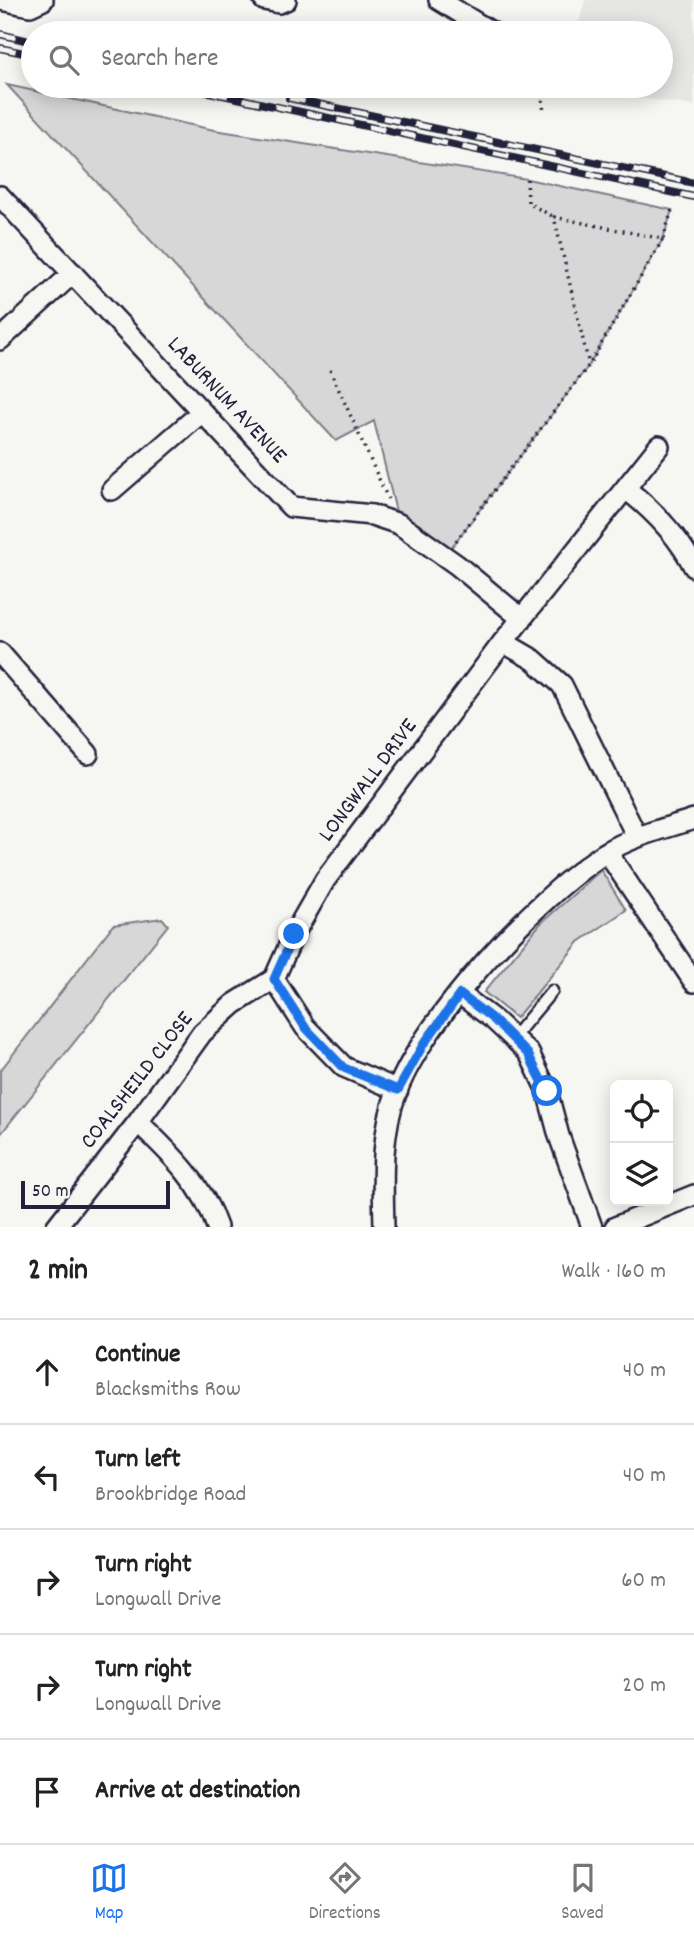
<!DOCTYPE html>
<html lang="en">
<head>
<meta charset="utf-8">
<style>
	:root { --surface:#fff; --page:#f2f2f2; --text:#222; --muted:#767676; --line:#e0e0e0; --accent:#1a73e8 }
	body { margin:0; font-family:Dekko,sans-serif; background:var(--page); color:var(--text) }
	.controls { position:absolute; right:21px; bottom:21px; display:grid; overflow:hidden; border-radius:10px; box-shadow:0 4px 18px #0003 }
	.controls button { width:63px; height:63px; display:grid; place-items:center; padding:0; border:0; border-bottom:2px solid var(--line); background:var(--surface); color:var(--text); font:35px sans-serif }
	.scale { position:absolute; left:21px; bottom:18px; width:149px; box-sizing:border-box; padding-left:7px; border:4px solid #22223b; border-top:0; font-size:19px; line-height:24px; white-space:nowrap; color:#22223b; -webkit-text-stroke:5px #f6f6f2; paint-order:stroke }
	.stop { position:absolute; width:21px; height:21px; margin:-16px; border:5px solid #1a73e8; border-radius:50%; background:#fff }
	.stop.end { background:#1a73e8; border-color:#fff; box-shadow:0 2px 7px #0008 }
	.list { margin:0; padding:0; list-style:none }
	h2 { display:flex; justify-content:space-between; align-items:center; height:91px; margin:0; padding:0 28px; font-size:30px }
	h2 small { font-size:23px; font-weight:400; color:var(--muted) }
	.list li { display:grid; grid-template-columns:46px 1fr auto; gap:21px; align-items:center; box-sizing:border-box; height:105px; padding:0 28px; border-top:2px solid var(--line) }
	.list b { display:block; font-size:26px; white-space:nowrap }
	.list p { margin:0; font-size:23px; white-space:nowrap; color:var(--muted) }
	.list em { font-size:23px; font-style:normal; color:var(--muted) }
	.icon { flex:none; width:38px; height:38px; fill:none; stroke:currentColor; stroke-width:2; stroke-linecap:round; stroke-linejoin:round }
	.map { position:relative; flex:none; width:694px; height:1227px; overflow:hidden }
	.search { position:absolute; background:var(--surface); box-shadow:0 4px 18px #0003; left:21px; right:21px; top:21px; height:77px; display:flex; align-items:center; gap:18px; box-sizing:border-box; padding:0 24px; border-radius:38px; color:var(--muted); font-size:26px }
	.sheet { height:616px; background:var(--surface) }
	nav { display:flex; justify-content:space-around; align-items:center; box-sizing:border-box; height:98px; border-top:2px solid var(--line); background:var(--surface); font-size:19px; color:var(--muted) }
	nav a { display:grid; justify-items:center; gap:4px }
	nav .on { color:var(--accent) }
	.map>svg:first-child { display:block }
	.built { fill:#e6e6e4 }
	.green { fill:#d7d7d7; stroke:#7c7c89; stroke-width:2 }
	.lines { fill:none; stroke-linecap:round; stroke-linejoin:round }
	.service-casing { stroke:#22223b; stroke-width:15 }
	.minor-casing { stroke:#22223b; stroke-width:24 }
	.path { stroke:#22223b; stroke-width:3.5; stroke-dasharray:2 5; stroke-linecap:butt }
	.service { stroke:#f6f6f2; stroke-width:10 }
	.minor { stroke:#f6f6f2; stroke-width:19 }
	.rail-casing { stroke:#22223b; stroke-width:8 }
	.rail { stroke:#f6f6f2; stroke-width:5; stroke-dasharray:16; stroke-linecap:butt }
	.route { stroke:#1a73e8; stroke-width:9 }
	.labels { text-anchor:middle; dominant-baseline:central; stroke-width:5; stroke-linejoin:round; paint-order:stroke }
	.street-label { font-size:23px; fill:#22223b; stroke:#f6f6f2 }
</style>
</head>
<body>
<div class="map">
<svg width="694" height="1227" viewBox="0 0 694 1227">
	<rect width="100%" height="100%" fill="#f6f6f2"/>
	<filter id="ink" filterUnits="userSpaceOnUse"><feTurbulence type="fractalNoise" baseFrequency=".0143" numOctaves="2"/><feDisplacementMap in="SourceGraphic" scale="14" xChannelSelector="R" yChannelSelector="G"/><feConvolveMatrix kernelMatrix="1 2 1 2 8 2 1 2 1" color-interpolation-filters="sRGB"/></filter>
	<g filter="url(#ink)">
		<path class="built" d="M585,0H694V106L561,86H661V33H576Z"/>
		<path class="green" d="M7,85L214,130L527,179L672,210L663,239L589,365L444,557L399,524L374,421L336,441Z
			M601,870L626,910L579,942L516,1018L484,992L540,924Z
			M162,918L168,925L0,1135V1071L113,925Z"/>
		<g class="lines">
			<g class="service-casing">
				<path id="service" d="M513,1038L552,991"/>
			</g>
			<g class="minor-casing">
				<path id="minor" d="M2,0L30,6L43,0
					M264,0L279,3L286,0
					M439,0L493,33
					M0,196L291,507L372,515L399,524L457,565L522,619
					M0,340L73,273
					M626,489C654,511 678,535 694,567
					M112,490L202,412
					M503,642L534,660L562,685L637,837
					M0,653L88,754
					M607,852L694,982
					M460,994L494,1020L529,1053L547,1091L559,1136L592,1227
					M398,1090L344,1067L305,1027L274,979L294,934L325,880L503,642L659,446
					M138,1122C170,1153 203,1184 217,1227
					M56,1227L138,1122L202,1033L234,1004L274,979
					M384,1227C383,1181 380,1135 397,1091C426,1016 538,896 605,853C633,836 663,829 694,819
					M615,1227L694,1195"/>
			</g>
			<path class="path" d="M541,86L544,113
				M527,179L528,203L554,217
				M663,239L672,210
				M330,370L388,499
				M456,541L589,365L663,239L554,217L589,365"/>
			<use href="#service" class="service"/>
			<use href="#minor" class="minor"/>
			<g class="rail-casing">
				<path id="rail" d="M0,34L33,42
					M0,48L33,55
					M181,86L694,197
					M289,98L694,183"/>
			</g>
			<use href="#rail" class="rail"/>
		</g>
	</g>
	<g class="lines" filter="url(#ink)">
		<path class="route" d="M294,934L274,979L305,1027L344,1068L398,1090L423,1045L460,994L494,1020L528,1054L547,1091"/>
	</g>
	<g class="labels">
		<g class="street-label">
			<text transform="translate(226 401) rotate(47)">LABURNUM AVENUE</text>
			<text transform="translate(369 781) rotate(-53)">LONGWALL DRIVE</text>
			<text transform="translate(138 1081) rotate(-52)">COALSHEILD CLOSE</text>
		</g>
	</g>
</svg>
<div class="controls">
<button><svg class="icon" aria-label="locate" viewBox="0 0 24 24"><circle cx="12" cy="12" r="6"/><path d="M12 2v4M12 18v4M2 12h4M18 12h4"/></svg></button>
<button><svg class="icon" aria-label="layers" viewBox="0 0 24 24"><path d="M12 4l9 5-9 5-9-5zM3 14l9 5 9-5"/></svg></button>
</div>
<div class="scale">50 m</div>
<div class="stop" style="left:547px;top:1091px"></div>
<div class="stop end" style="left:294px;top:934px"></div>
<div class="search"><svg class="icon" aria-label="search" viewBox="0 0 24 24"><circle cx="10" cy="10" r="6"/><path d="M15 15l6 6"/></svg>Search here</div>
</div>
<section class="sheet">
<h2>2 min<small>Walk · 160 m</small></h2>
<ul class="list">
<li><svg class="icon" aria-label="ahead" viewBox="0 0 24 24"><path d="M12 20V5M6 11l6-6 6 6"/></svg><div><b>Continue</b><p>Blacksmiths Row</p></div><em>40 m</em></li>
<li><svg class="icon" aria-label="left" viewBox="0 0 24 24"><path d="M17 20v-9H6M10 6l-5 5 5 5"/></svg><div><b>Turn left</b><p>Brookbridge Road</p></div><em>40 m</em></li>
<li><svg class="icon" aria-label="right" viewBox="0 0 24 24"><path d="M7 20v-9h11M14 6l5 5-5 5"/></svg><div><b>Turn right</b><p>Longwall Drive</p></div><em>60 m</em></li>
<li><svg class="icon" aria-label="right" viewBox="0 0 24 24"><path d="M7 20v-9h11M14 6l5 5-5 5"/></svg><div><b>Turn right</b><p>Longwall Drive</p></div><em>20 m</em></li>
<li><svg class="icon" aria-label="arrive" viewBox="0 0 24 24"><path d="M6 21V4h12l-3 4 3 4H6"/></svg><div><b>Arrive at destination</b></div></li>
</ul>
</section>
<nav>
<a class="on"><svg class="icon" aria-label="map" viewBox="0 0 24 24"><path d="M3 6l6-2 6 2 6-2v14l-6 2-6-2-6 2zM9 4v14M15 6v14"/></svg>Map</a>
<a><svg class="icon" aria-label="directions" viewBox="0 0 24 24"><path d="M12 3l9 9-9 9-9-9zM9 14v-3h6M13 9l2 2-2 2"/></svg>Directions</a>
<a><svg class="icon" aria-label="saved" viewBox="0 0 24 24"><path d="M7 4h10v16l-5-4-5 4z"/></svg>Saved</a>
</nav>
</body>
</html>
